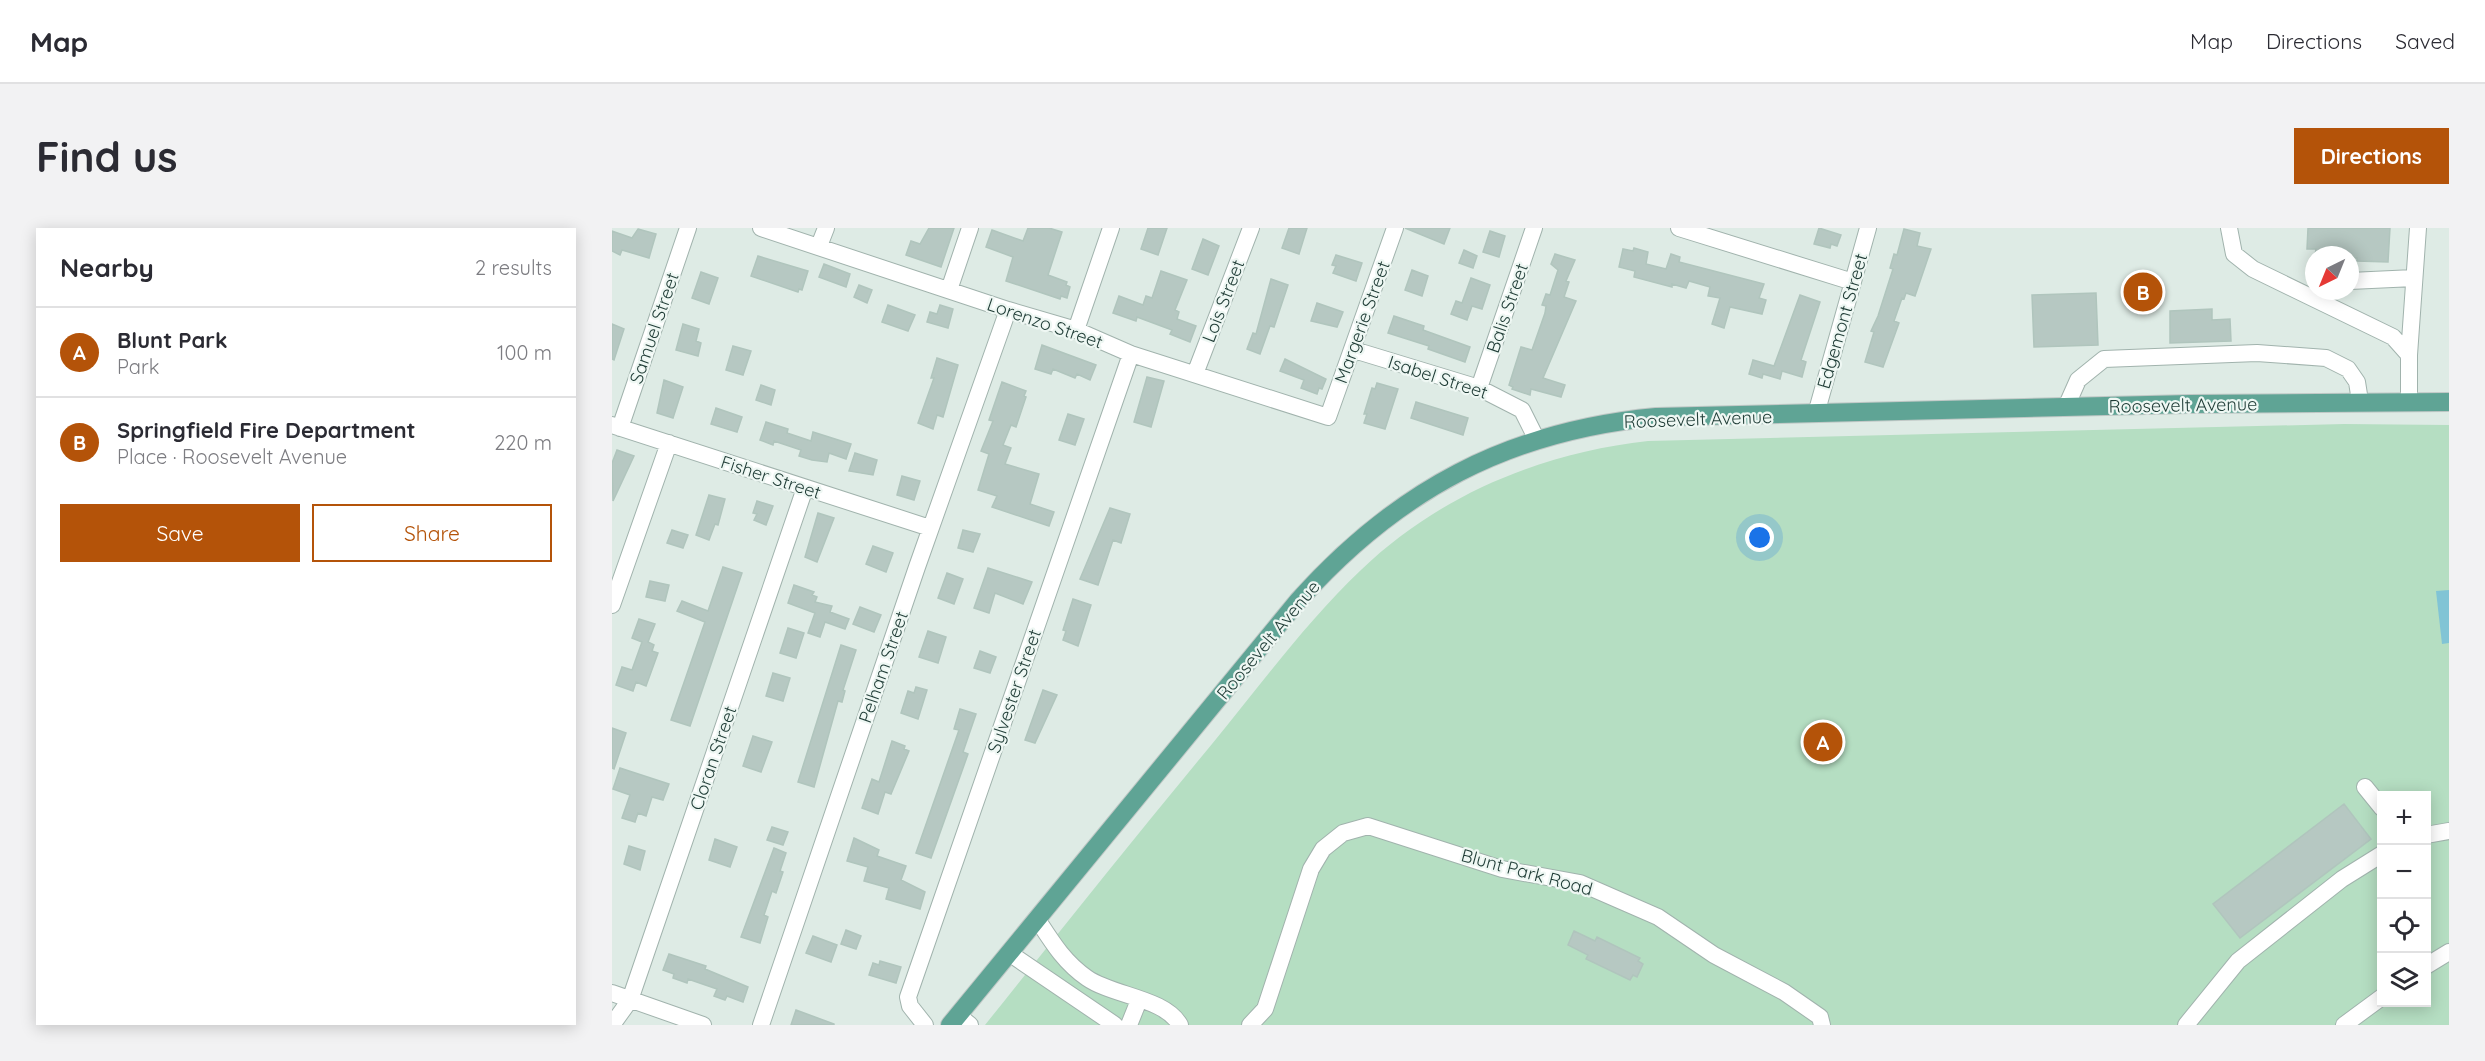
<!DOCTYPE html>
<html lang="en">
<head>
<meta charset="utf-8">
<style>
	:root { --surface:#fff; --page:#f2f2f3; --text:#2b2b33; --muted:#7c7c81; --line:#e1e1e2; --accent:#b45309 }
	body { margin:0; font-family:Quicksand,sans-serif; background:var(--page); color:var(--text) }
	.controls { position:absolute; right:18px; bottom:18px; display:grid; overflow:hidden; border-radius:0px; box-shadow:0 3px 15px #0003 }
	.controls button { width:54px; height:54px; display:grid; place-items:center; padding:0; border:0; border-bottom:2px solid var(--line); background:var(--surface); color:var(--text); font:30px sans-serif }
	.compass { position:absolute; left:1693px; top:18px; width:54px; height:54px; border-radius:50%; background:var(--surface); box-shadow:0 3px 15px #0003; rotate:223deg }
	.you { position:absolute; left:1148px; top:310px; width:21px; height:21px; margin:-15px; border:4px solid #fff; border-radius:50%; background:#1a73e8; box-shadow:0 0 0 9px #1a73e833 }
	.badge { display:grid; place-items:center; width:39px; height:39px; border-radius:50%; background:var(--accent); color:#fff; font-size:20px; font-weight:700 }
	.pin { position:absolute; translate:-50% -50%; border:3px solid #fff; box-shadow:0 2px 6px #0006 }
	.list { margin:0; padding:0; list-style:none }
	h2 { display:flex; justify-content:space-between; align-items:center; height:78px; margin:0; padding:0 24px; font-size:26px }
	h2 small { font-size:20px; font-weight:400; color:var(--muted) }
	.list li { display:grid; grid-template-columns:39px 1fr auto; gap:18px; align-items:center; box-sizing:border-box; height:90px; padding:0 24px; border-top:2px solid var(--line) }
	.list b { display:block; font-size:22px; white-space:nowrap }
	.list p { margin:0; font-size:20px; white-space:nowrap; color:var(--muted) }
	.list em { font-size:20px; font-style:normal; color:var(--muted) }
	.actions { display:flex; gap:12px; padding:18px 24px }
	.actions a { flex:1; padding:14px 0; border:2px solid var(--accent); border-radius:0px; text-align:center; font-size:21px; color:var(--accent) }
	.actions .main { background:var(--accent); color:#fff }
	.icon { flex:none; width:33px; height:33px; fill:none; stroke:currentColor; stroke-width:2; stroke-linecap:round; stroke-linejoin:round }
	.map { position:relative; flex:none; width:1837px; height:797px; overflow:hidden; border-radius:0px }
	header { display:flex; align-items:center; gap:36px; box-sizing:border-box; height:84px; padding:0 30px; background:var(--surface); border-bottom:2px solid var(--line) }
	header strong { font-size:28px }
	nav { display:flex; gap:33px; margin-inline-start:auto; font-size:21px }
	.intro { display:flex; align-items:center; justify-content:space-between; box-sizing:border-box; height:144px; padding:0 36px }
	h1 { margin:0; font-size:42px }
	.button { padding:15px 27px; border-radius:0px; background:var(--accent); color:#fff; font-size:21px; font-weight:700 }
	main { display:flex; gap:36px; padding:0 36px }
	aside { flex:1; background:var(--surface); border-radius:0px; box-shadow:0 3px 15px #0003 }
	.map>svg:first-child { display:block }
	.green { fill:#b5dec2; fill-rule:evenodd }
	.water { fill:#81c4d5 }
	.building { fill:#b6c8c2; stroke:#b0c5bd; stroke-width:1.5 }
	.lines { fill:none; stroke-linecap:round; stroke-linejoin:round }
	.minor-casing { stroke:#a1b3ad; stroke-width:18 }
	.major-casing { stroke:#c0c8c6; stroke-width:20 }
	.minor { stroke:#fff; stroke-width:16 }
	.major { stroke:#5fa495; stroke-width:18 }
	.labels { text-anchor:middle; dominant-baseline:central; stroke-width:4.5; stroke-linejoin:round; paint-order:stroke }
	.street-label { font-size:18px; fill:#1e3b35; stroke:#eef7f3 }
</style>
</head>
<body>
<header>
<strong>Map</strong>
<nav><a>Map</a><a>Directions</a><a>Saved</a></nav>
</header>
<div class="intro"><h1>Find us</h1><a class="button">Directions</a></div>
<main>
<aside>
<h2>Nearby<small>2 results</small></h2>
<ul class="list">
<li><span class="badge">A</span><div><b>Blunt Park</b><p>Park</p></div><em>100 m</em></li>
<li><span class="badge">B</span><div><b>Springfield Fire Department</b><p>Place · Roosevelt Avenue</p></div><em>220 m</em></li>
</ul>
<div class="actions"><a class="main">Save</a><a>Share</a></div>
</aside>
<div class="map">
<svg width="1837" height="797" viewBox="0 0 1837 797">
	<rect width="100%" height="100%" fill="#deebe5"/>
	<path class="green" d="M1732,196L1837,197V797H373C448,703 523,609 600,516C648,458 694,394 749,342C827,267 929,225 1036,213ZM1770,568H1814V774H1770Z"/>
	<path class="water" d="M1837,362V415L1830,416L1824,363Z"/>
	<path class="building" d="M317,0H342L329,39L294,27L299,13L308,16Z
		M416,0H437L450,4L436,47L455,54L454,57L458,59L455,70L449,68L448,71L394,53L401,29L374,19L380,2L411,13Z
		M536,0H555L546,27L529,21Z
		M677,0H695L687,26L670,20Z
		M793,0H838L832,16Z
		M1207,0L1229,7L1225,18L1219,16L1218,20L1202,16Z
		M1696,0H1778L1776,34L1745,33V30H1738V27H1703L1704,21H1695Z
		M26,1L44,6L37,30L10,22L8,27L0,23V3L20,10Z
		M1292,1L1308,5L1305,18L1319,21L1303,68L1294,65L1292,71L1290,70L1282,93L1287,95L1271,139L1253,134L1262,104L1259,103L1266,88L1281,41L1278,40L1282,26L1285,27Z
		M878,3L893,8L887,29L871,24Z
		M591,11L607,18L596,47L580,41Z
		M1022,20L1036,24L1034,36L1054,41L1059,26L1068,29L1067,34L1152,56L1147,70L1154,72L1150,86L1118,79L1112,100L1100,96L1108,70L1096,68L1098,59L1077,53L1074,60L1060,56V59L1022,49L1023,43L1007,39L1011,21L1021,23Z
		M852,22L865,28L861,40L847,35Z
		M943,26L963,32L954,53L957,54L952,69L964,73L931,150L953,157L949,169L919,161L918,167L900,161L901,159L897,157L909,119L920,122L933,85L934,78L930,77L934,66L938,67L946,42L939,36Z
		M724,27L750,35L744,53L721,45L724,38L720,37Z
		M146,28L196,43L190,62L187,61L186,64L139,48Z
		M212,36L238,46L234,59L207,49Z
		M800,42L816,48L810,68L793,62Z
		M549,43L575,52L563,82L567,84L565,91L584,98L578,114L558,106L560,102L525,89L524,93L501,85L507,68L531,77L534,68L540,70Z
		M89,44L106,50L97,76L80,70Z
		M859,50L878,57L870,81L860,78L855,92L839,86L844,73L850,75Z
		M659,51L676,57L662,99L658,98L648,126L635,121L641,105L644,106Z
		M1541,52L1543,74L1521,76L1519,54Z
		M247,57L260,62L255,75L242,69Z
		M1484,65L1486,117L1422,119L1420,67Z
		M1188,67L1208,74L1189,132L1194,134L1190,149L1170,143L1168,151L1151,146L1150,150L1137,146L1141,132L1162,138Z
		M705,75L731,84L725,99L699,93Z
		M276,77L303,87L296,103L270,94Z
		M328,77L341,81L336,100L315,94L318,84L325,86Z
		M1600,81V92L1618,91L1619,113L1558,115V83Z
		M782,88L812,98L811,102L858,119L853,134L816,121L817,118L776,105Z
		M0,96L12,101L2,132L0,131Z
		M71,96L87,101L84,113L89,115L86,128L64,122Z
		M430,117L484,137L478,152L465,146L463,150L441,141L439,146L423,141Z
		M121,118L139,123L131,147L114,142Z
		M325,130L346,137L331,189L325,187L321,201L306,195L322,150H319Z
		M673,131L714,151L710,161L707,160L705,166L689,160L692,152L668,143Z
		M535,149L552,153L539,199L522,194Z
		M52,152L71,159L61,190L45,185Z
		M390,154L414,163L412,168L414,169L404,199L399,197L391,217L399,220L393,236L427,246L418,276L442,284L437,298L380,279L385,268L366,262L377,226L369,223L381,193L377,192Z
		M765,155L786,161L773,201L752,195L755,186H752L760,160L763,161Z
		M149,157L163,162L159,177L144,172Z
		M804,174L856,190L851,207L799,190Z
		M104,180L130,189L125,204L99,196Z
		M456,186L472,191L463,217L447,212Z
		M154,194L176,201L175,205L199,213L201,204L239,216L234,231L217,225L215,234L200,232L187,228L189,222L162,213L161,217L148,212Z
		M5,222L22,228L1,273L0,235Z
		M243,225L265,232L261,247L237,243Z
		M290,248L308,253L302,272L285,267Z
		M97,267L113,271L106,297L103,296L97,312L84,307Z
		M145,273L161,278L154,297L142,292L145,286L141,285Z
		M498,280L518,286L509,315L501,312L486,357L468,351Z
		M206,285L222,290L205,334L193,329Z
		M60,302L76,307L71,320L55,315Z
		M351,302L368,306L361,324L346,320Z
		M261,318L281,325L274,344L254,336Z
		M111,339L130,345L78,498L59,492L93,394L65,383L70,373L96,383Z
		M376,340L420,354L411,376L383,365L377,385L362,380Z
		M335,345L351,351L342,376L326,370Z
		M38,353L57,357L53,373L34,369Z
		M182,357L202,364L200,367L205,369L203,374L220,378L218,384L237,391L233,401L213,394L208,409L196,405L203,385L176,375Z
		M461,371L479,377L466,418L451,412L454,403L451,402Z
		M248,379L269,387L262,404L241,396Z
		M27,391L43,396L36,414L42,417L40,423L46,425L34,458L24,454L21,463L4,457L10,439L20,442L30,414L20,410Z
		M176,400L192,405L184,430L168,425Z
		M316,403L334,409L326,435L307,429Z
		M229,417L244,422L231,462L233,463L230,474L226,473L202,559L186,554Z
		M368,423L384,429L378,445L362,440Z
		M161,445L178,450L171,473L154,468Z
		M304,459L315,462L306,491L289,485L296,463L302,465Z
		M431,462L445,467L423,515L413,512Z
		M348,481L364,486L351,524L356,526L319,630L304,625L347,502L342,501Z
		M0,500L14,505L2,541L0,540Z
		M141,508L160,514L149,544L131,538Z
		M280,513L293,518L292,521L297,523L279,566L273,564L266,586L250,580L260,551L267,554Z
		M8,540L57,556L51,572L40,569L34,588L26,585L23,594L10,590L18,567L1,561Z
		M1732,576L1759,611L1628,710L1601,676Z
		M160,599L176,604L171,617L155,612Z
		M242,610L267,622L265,628L294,638L289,652L313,664L308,681L274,671L277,660L252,653L256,639L235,633Z
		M103,611L125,619L118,639L97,632Z
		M17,618L33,623L28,642L12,636Z
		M162,620L174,625L168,643L171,644L164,665L160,663L152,687L156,689L148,715L129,709Z
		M234,702L249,708L244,721L229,716Z
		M962,703L983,713L985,709L1028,730L1026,733L1031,736L1025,749L1021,747L1018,752L974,731L976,727L956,717Z
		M201,708L225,717L219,734L194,725Z
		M57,726L94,738L93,741L136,759L131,774L115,768L113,772L102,768L105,761L76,751L75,755L61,750L62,746L51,742Z
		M268,733L289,739L284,755L257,747L261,735L267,737Z
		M184,782L222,796V797H179Z"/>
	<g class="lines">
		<g class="minor-casing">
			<path id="minor" d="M149,0L396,82L464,102L519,126L716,189L783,0
				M1067,0L1241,54
				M1617,0L1622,26L1641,41L1781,109L1797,127V173
				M207,18L214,0
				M1738,53L1802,50
				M337,62L358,0
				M464,102L499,0
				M742,122L867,160L910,182L925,212
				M1797,127L1806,0
				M583,146L639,0
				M867,160L922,0
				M1454,179L1466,152L1492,131L1645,125L1714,130L1736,141L1745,154L1748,173
				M1204,186L1256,0
				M0,197L318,300
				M8,200L76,0
				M0,377L57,215
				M1753,559L1770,580
				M1814,607L1837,603
				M425,691C440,714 452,734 475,750C501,768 553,770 568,797
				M397,725L503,797
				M1814,738L1837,724
				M0,765L91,797
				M346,787L358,797
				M0,797L18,772L193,260
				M149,797L305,339L396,82
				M313,797L298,778L296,769L519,126
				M517,797L527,772
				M638,797L653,781L699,641L711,621L731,605L756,598L890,641L968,655L1046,689L1102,727L1172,764L1208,789L1210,797
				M1574,797L1626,733L1730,651L1770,626
				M1732,797L1770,769"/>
		</g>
		<g class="major-casing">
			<path id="major" d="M338,797L686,373C785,262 896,203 1044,189L1578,176L1837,174"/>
		</g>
		<use href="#minor" class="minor"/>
		<use href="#major" class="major"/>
	</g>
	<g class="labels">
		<g class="street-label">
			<text transform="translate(611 73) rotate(-69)">Lois Street</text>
			<text transform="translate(895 80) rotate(-71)">Balis Street</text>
			<text transform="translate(1230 93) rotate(-74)">Edgemont Street</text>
			<text transform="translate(750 94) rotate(-70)">Margerie Street</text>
			<text transform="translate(433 95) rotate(19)">Lorenzo Street</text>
			<text transform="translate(42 100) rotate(-71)">Samuel Street</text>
			<text transform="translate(826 149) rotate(18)">Isabel Street</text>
			<text transform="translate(1571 177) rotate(-1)">Roosevelt Avenue</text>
			<text transform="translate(1086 191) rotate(-2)">Roosevelt Avenue</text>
			<text transform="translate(159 249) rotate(18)">Fisher Street</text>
			<text transform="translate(656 412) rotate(-50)">Roosevelt Avenue</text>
			<text transform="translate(271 439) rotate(-71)">Pelham Street</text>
			<text transform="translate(402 463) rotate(-71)">Sylvester Street</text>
			<text transform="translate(101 530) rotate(-71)">Cloran Street</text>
			<text transform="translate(915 644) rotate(15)">Blunt Park Road</text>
		</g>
	</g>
</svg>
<div class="controls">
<button>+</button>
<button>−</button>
<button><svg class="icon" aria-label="locate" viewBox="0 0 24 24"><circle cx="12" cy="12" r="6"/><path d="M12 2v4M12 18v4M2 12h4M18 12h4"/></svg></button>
<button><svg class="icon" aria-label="layers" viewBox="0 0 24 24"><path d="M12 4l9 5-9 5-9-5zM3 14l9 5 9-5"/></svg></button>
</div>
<svg class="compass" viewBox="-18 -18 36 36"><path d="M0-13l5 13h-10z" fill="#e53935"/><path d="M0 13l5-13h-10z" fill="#7c7c81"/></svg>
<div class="you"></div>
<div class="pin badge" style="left:1211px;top:514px">A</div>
<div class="pin badge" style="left:1531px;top:64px">B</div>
</div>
</main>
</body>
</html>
